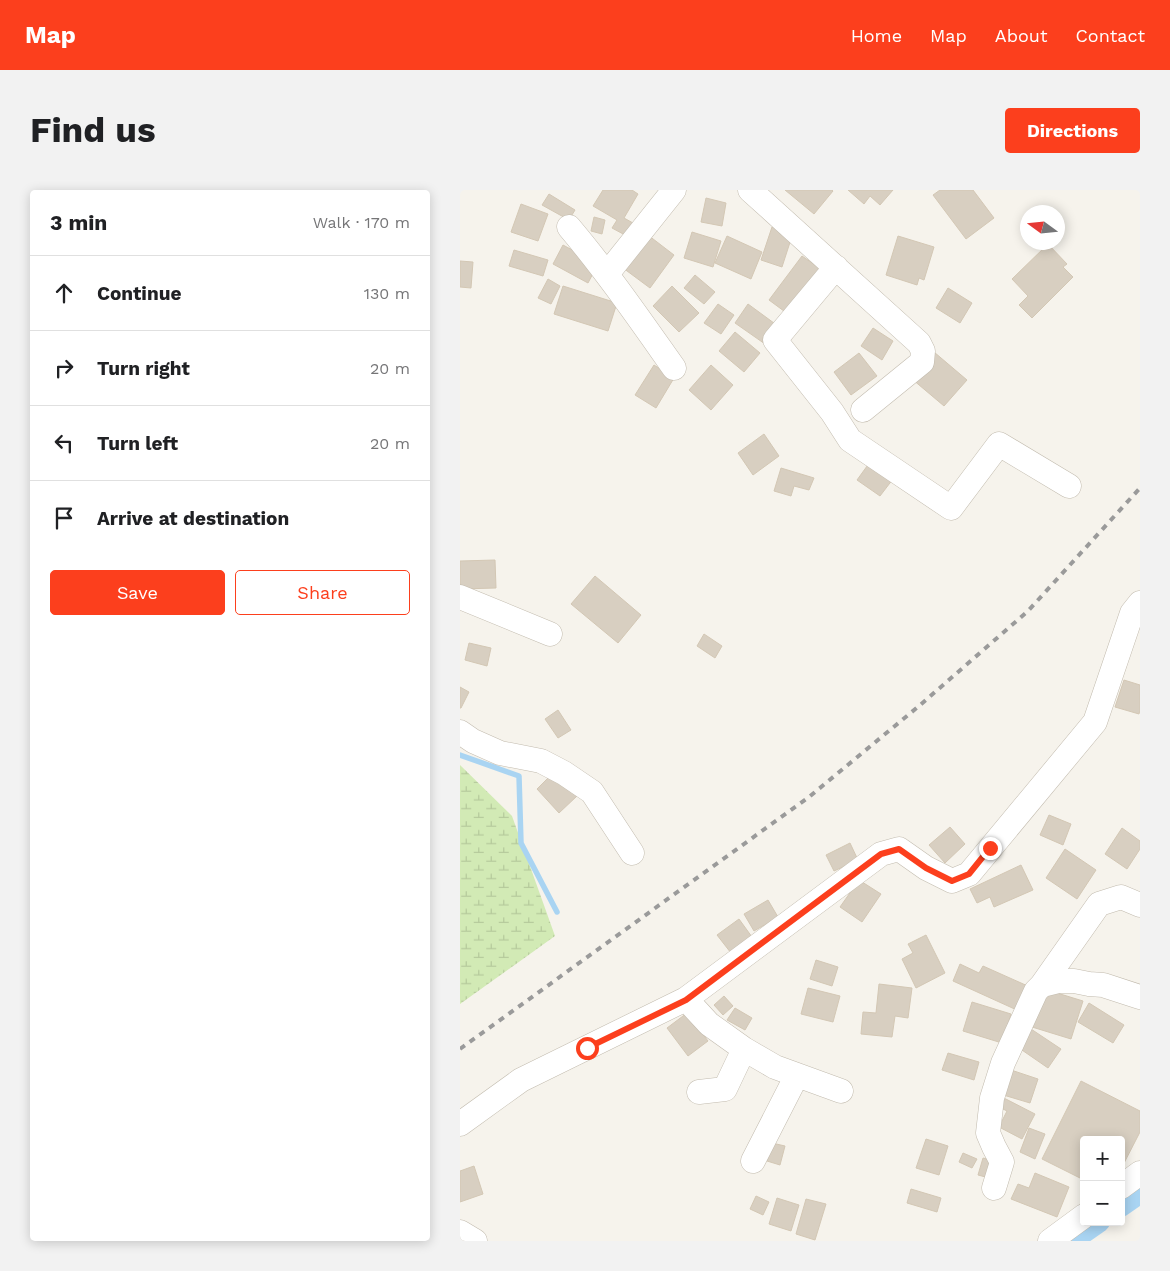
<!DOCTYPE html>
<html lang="en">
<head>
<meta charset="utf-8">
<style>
	:root { --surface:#fff; --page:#f2f2f2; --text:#202124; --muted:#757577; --line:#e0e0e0; --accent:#fc3f1d }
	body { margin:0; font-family:"Work Sans",sans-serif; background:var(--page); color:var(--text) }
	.controls { position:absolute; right:15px; bottom:15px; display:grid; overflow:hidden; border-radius:5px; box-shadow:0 2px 12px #0003 }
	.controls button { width:45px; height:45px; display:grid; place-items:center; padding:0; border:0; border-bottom:1px solid var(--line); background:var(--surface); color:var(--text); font:25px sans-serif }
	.compass { position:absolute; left:560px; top:15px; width:45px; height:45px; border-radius:50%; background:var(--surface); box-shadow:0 2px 12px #0003; rotate:285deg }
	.stop { position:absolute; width:15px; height:15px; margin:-11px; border:4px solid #fc3f1d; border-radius:50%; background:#fff }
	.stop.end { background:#fc3f1d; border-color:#fff; box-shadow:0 1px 5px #0008 }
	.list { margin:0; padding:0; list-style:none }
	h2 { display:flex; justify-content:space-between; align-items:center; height:65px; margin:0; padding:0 20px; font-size:21px }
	h2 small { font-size:16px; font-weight:400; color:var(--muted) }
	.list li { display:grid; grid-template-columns:32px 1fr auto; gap:15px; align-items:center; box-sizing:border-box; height:75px; padding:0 20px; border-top:1px solid var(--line) }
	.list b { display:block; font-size:19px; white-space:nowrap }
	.list em { font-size:16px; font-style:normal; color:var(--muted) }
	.actions { display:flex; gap:10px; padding:15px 20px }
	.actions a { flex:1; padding:11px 0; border:1px solid var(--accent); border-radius:5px; text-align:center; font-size:18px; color:var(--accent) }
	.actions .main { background:var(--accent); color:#fff }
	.icon { flex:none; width:28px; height:28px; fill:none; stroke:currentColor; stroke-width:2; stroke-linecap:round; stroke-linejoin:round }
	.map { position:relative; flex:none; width:680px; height:1051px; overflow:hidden; border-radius:5px }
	header { display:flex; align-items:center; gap:30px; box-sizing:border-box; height:70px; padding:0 25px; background:var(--accent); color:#fff }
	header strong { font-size:24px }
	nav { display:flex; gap:28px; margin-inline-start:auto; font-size:18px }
	.intro { display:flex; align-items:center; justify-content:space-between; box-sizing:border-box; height:120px; padding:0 30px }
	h1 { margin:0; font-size:35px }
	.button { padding:12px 22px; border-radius:5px; background:var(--accent); color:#fff; font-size:18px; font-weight:700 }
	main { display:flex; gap:30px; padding:0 30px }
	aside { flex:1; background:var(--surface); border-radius:5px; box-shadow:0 2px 12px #0003 }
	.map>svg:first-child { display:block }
	.wetland { fill:url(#wetland-marsh) }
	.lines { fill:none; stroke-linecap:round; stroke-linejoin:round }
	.stream { stroke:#a9d4f2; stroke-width:5.5 }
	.canal { stroke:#a9d4f2; stroke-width:20 }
	.building { fill:#d8cfc1; stroke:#d3c7b4 }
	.minor-casing { stroke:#c2bbae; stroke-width:25 }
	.minor { stroke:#fff; stroke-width:24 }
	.rail { stroke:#9a9a9a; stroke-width:4; stroke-dasharray:6 6; stroke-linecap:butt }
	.route { stroke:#fc3f1d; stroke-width:6 }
</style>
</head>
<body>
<header>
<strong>Map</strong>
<nav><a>Home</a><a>Map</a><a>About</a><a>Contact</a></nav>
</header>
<div class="intro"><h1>Find us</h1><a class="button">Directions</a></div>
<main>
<aside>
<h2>3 min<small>Walk · 170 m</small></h2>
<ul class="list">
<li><svg class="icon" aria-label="ahead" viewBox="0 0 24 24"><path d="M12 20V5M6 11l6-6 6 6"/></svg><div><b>Continue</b></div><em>130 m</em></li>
<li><svg class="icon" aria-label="right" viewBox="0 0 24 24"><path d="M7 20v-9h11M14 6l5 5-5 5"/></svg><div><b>Turn right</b></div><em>20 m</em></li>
<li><svg class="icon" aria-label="left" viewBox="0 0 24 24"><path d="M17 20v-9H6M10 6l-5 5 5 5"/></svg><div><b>Turn left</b></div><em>20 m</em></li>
<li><svg class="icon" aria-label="arrive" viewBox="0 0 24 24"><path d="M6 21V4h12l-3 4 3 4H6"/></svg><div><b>Arrive at destination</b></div></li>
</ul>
<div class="actions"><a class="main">Save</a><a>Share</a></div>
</aside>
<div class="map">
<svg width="680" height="1051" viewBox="0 0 680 1051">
	<defs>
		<pattern id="wetland-marsh" width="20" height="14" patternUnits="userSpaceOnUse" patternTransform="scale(1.25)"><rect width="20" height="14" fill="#d2eab5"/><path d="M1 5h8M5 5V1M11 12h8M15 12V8" fill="none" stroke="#b6ca9c"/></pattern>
	</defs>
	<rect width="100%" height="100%" fill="#f6f3ec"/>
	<path class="wetland" d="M0,575L52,626L95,746L0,814Z"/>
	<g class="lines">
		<path class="stream" d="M0,565L59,586L61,653L97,722"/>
		<path class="canal" d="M661,1017L680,1004
			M613,1051L640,1032"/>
	</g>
	<path class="building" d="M143,0H172L178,4L164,28L173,33L165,45L152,38L157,30L133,16Z
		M325,0H372L373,1L354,24Z
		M388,0H433L420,15L410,6L404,14Z
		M480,0H513L534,28L506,49L473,5Z
		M89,4L115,20L109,30L82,15Z
		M246,8L266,13L262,36L241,32Z
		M61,14L88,24L78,51L51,42Z
		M134,27L145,30L142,44L131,41Z
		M312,37L333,43L322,77L301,70Z
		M184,42L214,65L190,98L159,75Z
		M232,42L261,51L253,77L224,68Z
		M267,46L302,62L291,89L255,73Z
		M438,46L474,57L464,90L459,88L457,95L426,85Z
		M588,54L607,74L603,77L613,87L572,128L559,115L568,106L552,89Z
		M103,55L138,74L128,93L93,74Z
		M54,60L88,70L83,86L49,76Z
		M342,66L365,82L332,127L309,110Z
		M0,71L13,72L11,98L0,97Z
		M235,85L255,102L244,114L224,98Z
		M88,89L100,96L91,114L78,108Z
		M103,96L157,113L148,141L94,124Z
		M212,96L239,123L219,142L193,116Z
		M488,98L512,113L500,133L476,118Z
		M258,114L274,125L261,144L244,133Z
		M288,114L318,136L305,154L275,133Z
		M413,138L433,151L422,170L401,156Z
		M275,142L300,163L284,182L259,161Z
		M474,162L507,190L484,216L452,189Z
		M399,163L417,186L391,205L374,182Z
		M194,175L214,188L196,218L175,205Z
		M251,175L273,195L251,220L229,200Z
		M304,244L319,266L293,285L278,263Z
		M410,272L433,289L420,306L397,290Z
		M321,278L354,288L349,300L334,296L331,306L314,301Z
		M35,370L36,398L0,399V371Z
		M135,386L181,425L158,453L111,414Z
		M244,444L262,456L255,468L237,456Z
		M9,453L31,458L27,476L5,470Z
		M664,490L680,495V520L679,524L655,517Z
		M0,497L9,502L1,518H0Z
		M98,520L111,540L98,548L85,529Z
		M94,582L117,606L99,623L77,599Z
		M589,625L611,634L603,655L580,645Z
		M490,637L505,654L485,673L469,655Z
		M662,638L680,651V659L667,679L645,664Z
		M390,653L398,670L374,681L366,665Z
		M605,659L636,680L617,709L586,688Z
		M561,675L573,700L534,717L530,707L517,713L510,699Z
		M399,690L421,704L402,732L380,717Z
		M308,710L318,727L294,741L284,724Z
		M279,729L292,747L271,763L257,745Z
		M466,745L485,783L456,798L442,769L453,763L448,754Z
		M356,770L378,777L372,796L350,789Z
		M500,774L519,783L523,776L570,797L559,821L493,791Z
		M419,794L452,798L448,828L435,826L432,847L401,844L403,822L416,823Z
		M348,798L380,806L373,832L341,824Z
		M584,799L623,811L611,849L572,837Z
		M264,806L273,816L263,825L254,815Z
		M512,812L551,824L542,853L503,841Z
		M629,813L664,835L653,853L618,832Z
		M275,818L292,828L285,840L267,830Z
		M227,823L248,851L228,866L207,838Z
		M571,839L601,859L588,878L559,858Z
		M488,863L519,872L514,890L482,880Z
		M548,879L578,889L570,913L540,904Z
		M621,891L680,921V942L661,979V950H624V990L582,969Z
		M540,906L575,924L562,949L539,937L547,921L535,915Z
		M569,938L585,944L575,969L560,962Z
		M466,949L488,956L479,985L456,978Z
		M312,953L325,956L320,975L307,971Z
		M503,963L517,969L512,978L499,972Z
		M523,968L538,972L533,989L518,985Z
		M14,976L23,1004L0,1012V981Z
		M575,983L609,997L597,1027L551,1009L558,994L569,998Z
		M451,999L481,1008L477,1022L447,1013Z
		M296,1006L309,1012L303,1025L290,1019Z
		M317,1008L339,1015L331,1041L309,1034Z
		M346,1009L366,1014L355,1050L336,1044Z"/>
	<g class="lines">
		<g class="minor-casing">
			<path id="minor" d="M290,0L459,153L463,161L462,172L403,220
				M109,37C147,82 180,130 214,178
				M376,77L315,150L372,222L390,250L491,318L539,254L609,296
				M147,84L214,0
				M0,407L90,444
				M0,542L13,551L40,563L81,571L104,583L132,602L172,663
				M582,795L639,714L661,707L680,715
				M226,809L249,834L284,859L315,877L381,901
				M239,902L265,899L284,859
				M0,934L61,890L226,809L421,664L439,659L466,678L492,691L509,684L635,532L672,423L680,413
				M293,971L337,885
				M661,997L680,983
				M534,998L542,972L534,957L528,943L532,908L543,873L576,801L582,795L598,791H614L629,794L643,795L680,807
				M0,1042L15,1051
				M590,1051L624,1026"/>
		</g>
		<use href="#minor" class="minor"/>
		<path class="rail" d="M0,859L349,607L459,516L568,421L680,298"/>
	</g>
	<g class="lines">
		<path class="route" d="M127,858L226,810L421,664L439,659L466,678L492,691L509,684L530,658"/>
	</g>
</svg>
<div class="controls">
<button>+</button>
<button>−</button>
</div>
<svg class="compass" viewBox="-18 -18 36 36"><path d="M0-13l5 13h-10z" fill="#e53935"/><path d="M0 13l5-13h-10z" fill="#757577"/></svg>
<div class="stop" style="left:127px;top:858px"></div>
<div class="stop end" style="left:530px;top:658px"></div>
</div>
</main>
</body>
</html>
